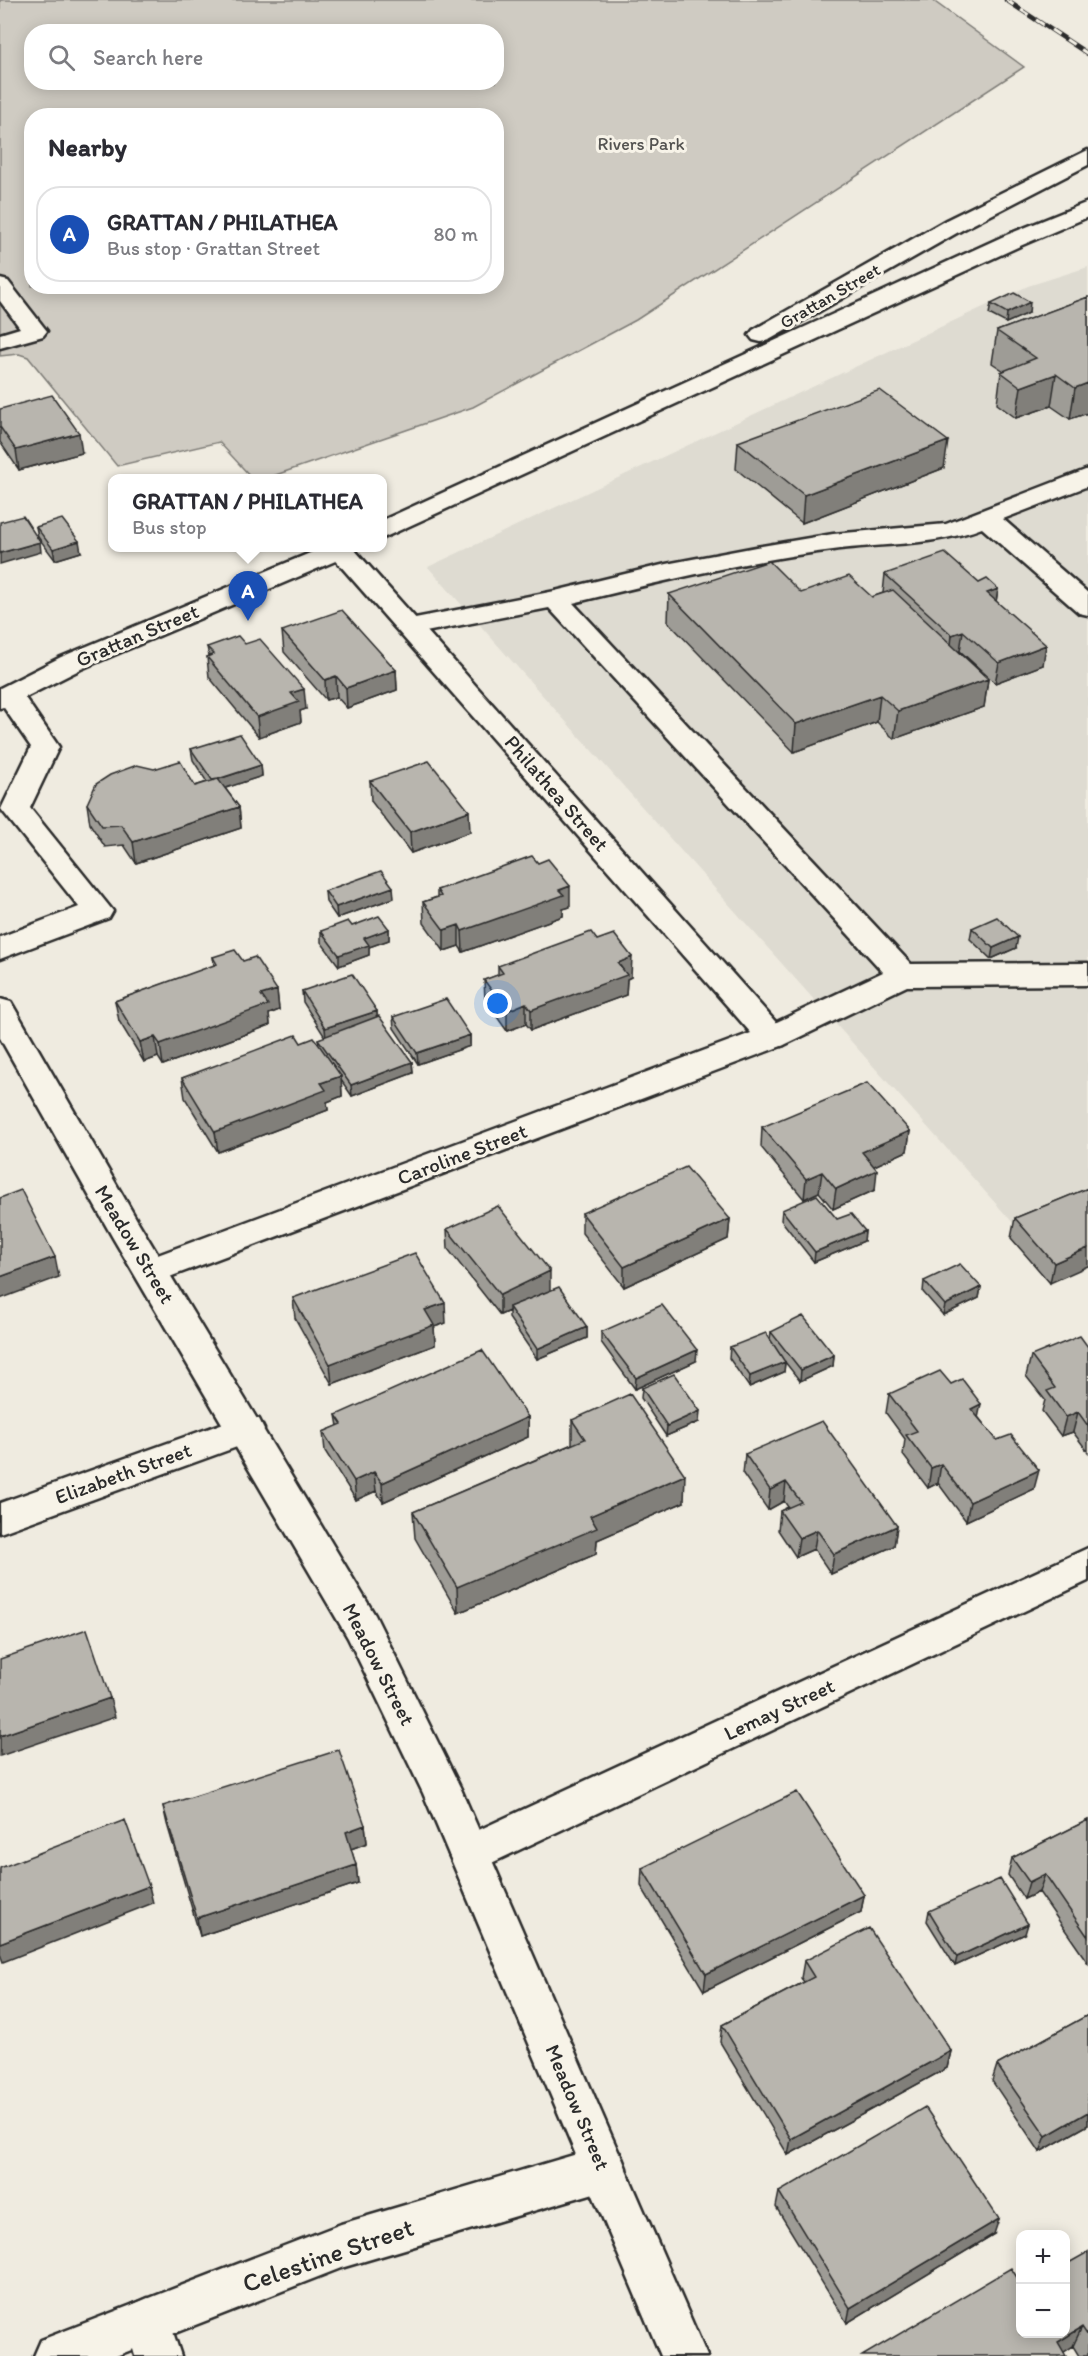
<!DOCTYPE html>
<html lang="en">
<head>
<meta charset="utf-8">
<style>
	:root { --surface:#fff; --page:#f7f7f7; --text:#2b2b33; --muted:#7c7c81; --line:#e1e1e2; --accent:#0f766e }
	body { margin:0; font-family:Itim,sans-serif; background:var(--page); color:var(--text) }
	.controls { position:absolute; right:18px; bottom:18px; display:grid; overflow:hidden; border-radius:12px; box-shadow:0 3px 15px #0003 }
	.controls button { width:54px; height:54px; display:grid; place-items:center; padding:0; border:0; border-bottom:2px solid var(--line); background:var(--surface); color:var(--text); font:30px sans-serif }
	.you { position:absolute; left:498px; top:1004px; width:21px; height:21px; margin:-15px; border:4px solid #fff; border-radius:50%; background:#1a73e8; box-shadow:0 0 0 9px #1a73e833 }
	.badge { display:grid; place-items:center; width:39px; height:39px; border-radius:50%; background:var(--accent); color:#fff; font-size:20px; font-weight:700 }
	.pin { position:absolute; translate:-50% -50px; filter:drop-shadow(0 2px 3px #0008) }
	.pin::after { content:''; position:absolute; top:32px; width:21px; height:18px; background:inherit; clip-path:polygon(0 0,100% 0,50% 100%) }
	.popup { position:absolute; left:108px; top:474px; width:279px; height:78px; box-sizing:border-box; display:grid; place-content:center; border-radius:12px; background:var(--surface); filter:drop-shadow(0 2px 4px #0005); font-size:20px; white-space:nowrap; color:var(--muted) }
	.popup b { font-size:22px; color:var(--text) }
	.popup::after { content:''; position:absolute; left:50%; top:100%; margin-left:-12px; border:12px solid transparent; border-top-color:var(--surface) }
	.list { margin:0; padding:0; list-style:none }
	h2 { display:flex; justify-content:space-between; align-items:center; height:78px; margin:0; padding:0 24px; font-size:26px }
	h2 small { font-size:20px; font-weight:400; color:var(--muted) }
	.list li { display:grid; grid-template-columns:39px 1fr auto; gap:18px; align-items:center; box-sizing:border-box; height:96px; margin:0 12px 12px; padding:0 12px; border:2px solid var(--line); border-radius:24px }
	.list b { display:block; font-size:22px; white-space:nowrap }
	.list p { margin:0; font-size:20px; white-space:nowrap; color:var(--muted) }
	.list em { font-size:20px; font-style:normal; color:var(--muted) }
	.icon { flex:none; width:33px; height:33px; fill:none; stroke:currentColor; stroke-width:2; stroke-linecap:round; stroke-linejoin:round }
	.map { position:relative; flex:none; width:1088px; height:2356px; overflow:hidden }
	.search { position:absolute; background:var(--surface); box-shadow:0 3px 15px #0003; left:24px; top:24px; width:480px; height:66px; display:flex; align-items:center; gap:15px; box-sizing:border-box; padding:0 21px; border-radius:24px; color:var(--muted); font-size:22px }
	.panel { position:absolute; background:var(--surface); box-shadow:0 3px 15px #0003; left:24px; top:108px; width:480px; height:186px; border-radius:24px }
	.map>svg:first-child { display:block }
	.built { fill:#dedbd1 }
	.green { fill:#cfcbc2; stroke:#7d7b76; stroke-width:1.5; fill-rule:evenodd }
	.lines { fill:none; stroke-linecap:round; stroke-linejoin:round }
	.service-casing { stroke:#2b2b2b; stroke-width:5 }
	.minor-casing { stroke:#2b2b2b; stroke-width:5 }
	.secondary-casing { stroke:#2b2b2b; stroke-width:5 }
	.service { fill:#f7f3e8; fill-rule:evenodd }
	.minor { fill:#f7f3e8; fill-rule:evenodd }
	.secondary { fill:#f7f3e8; fill-rule:evenodd }
	.rail-casing { stroke:#2b2b2b; stroke-width:4.5 }
	.rail { stroke:#f7f3e8; stroke-width:3; stroke-dasharray:9; stroke-linecap:butt }
	.wall { fill:#9e9c96; stroke:#2b2b2b; stroke-width:1.5 }
	.shaded-wall { fill:#817f7a; stroke:#2b2b2b; stroke-width:1.5 }
	.building { fill:#b8b5ae; stroke:#2b2b2b; stroke-width:1.5 }
	.labels { text-anchor:middle; dominant-baseline:central; stroke-width:6; stroke-linejoin:round; paint-order:stroke }
	.far-park-label { font-size:18px; fill:#545351; stroke:#f7f3e8 }
	.far-street-label { font-size:18px; fill:#2b2b2b; stroke:#f7f3e8 }
	.street-label { font-size:21px; fill:#2b2b2b; stroke:#f7f3e8 }
	.near-street-label { font-size:26px; fill:#2b2b2b; stroke:#f7f3e8 }
</style>
</head>
<body>
<div class="map">
<svg width="1088" height="2356" viewBox="0 0 1088 2356">
	<rect width="100%" height="100%" fill="#efebe0"/>
	<filter id="ink" filterUnits="userSpaceOnUse"><feTurbulence type="fractalNoise" baseFrequency=".0167" numOctaves="2"/><feDisplacementMap in="SourceGraphic" scale="12" xChannelSelector="R" yChannelSelector="G"/><feConvolveMatrix kernelMatrix="1 2 1 2 8 2 1 2 1" color-interpolation-filters="sRGB"/></filter>
	<g filter="url(#ink)">
		<path class="built" d="M1088,267V1193L1014,1224L428,567L1028,286Z"/>
		<path class="green" d="M0,0H932L1024,67L636,320L473,407L267,478H252L219,442L117,466L28,357L19,354L0,356ZM32,32H496V82H32ZM32,116H496V286H32Z"/>
		<g class="lines">
			<g class="service-casing">
				<path id="service" d="M1088,469V486L1003,519L1088,593V615L1079,613L982,528C935,546 883,543 833,550C745,561 659,582 573,603L911,964L1088,963V985L907,986L784,1045L773,1048L762,1045L757,1037L762,1029L883,972L549,608L410,635L401,633L397,627L401,621L410,619L555,591L666,564L756,547L833,534L946,524Z
					M9,686L19,689L59,747L30,808L113,911L109,918L0,959V937L79,907L1,809L31,747L0,702V689Z
					M148,2298L164,2305L181,2356H135L125,2321L132,2305Z"/>
			</g>
			<g class="minor-casing">
				<path id="minor" d="M0,279L8,281L43,326L47,331L43,336L0,348V334L20,328L0,301Z
					M328,548H353L789,1037L784,1045L151,1284L139,1280L134,1271L139,1262L751,1033L331,555Z
					M246,1415L259,1419L264,1429L259,1439L0,1533V1503Z
					M1088,1548V1581L483,1867L469,1873L455,1867L449,1854L455,1841Z
					M604,2146L620,2153L626,2168L620,2183L604,2190L341,2268L116,2356H34L41,2340L341,2224Z"/>
			</g>
			<g class="secondary-casing">
				<path id="secondary" d="M1088,150V165L962,230L769,340L761,342L753,340L749,335L753,330L946,220Z
					M1088,202V217L1020,246L383,538V520L1004,236Z
					M322,548H356L352,554L81,669L10,705L0,708V688L61,657Z
					M0,999L11,1002L137,1220L375,1615L461,1789L707,2356H661L423,1793L348,1638L113,1238L0,1038Z"/>
			</g>
			<use href="#service" class="service"/>
			<use href="#minor" class="minor"/>
			<use href="#secondary" class="secondary"/>
			<g class="rail-casing">
				<path id="rail" d="M1006,0L1088,54"/>
			</g>
			<use href="#rail" class="rail"/>
		</g>
		<path class="wall" d="M1088,297V413L1070,419L1051,406L1016,418L997,404L1001,372L1004,371L992,363L997,331Z
			M991,304L1029,313L1006,323L989,314Z
			M0,427L82,453L19,470L0,442Z
			M738,442L944,468L802,523L736,469Z
			M36,527L81,552L55,560L38,537Z
			M885,574L979,583L998,589L996,601L1043,665L995,683L960,651H959L988,679L984,707L894,739L877,722L794,752L668,622L669,594L801,593L872,597L883,593Z
			M282,631L396,670L397,690L347,708L337,697L326,700L284,652Z
			M245,644L306,709L300,711L301,722L259,737L209,677L207,657L209,656L207,647Z
			M191,749L261,765L262,776L225,788L239,807L241,828L136,863L124,845L105,847L90,824L87,804L195,786L207,782L193,760Z
			M370,781L470,832L411,853L371,801Z
			M437,890L570,907L563,909V916L463,952L459,946L444,951L424,923L423,902L437,897Z
			M325,891L394,898L337,918L326,902Z
			M352,926L389,929V940L369,947V955L339,966L321,942V931Z
			M972,928L1016,948L991,959L970,939Z
			M597,940L631,977L627,979L626,995L531,1030L526,1024L507,1031L485,1000L484,980L498,975V966Z
			M213,957L243,961L277,990L279,1010L269,1014L270,1025L163,1065L158,1057L144,1062L119,1021L115,1001L214,966Z
			M302,991L377,1011V1017L412,1062L413,1073L352,1096L341,1080L342,1096L327,1102L328,1110L218,1152L185,1098L182,1078L301,1043L319,1045L318,1039L325,1037L303,1002Z
			M393,1017L470,1035V1046L418,1064L394,1028Z
			M762,1127L910,1131L907,1151L874,1166L875,1190L833,1209L819,1192L804,1199L761,1147Z
			M1088,1188L1050,1283L1011,1238L1015,1218Z
			M782,1210L837,1219L865,1231L864,1241L814,1262L781,1220Z
			M582,1213L730,1219L728,1239L624,1287L582,1233Z
			M447,1229L550,1290L587,1327V1338L537,1359L509,1318V1311L500,1315L448,1249Z
			M924,1281L981,1287L979,1298L943,1315L923,1292Z
			M293,1298L446,1323L434,1327L435,1345L332,1384L295,1318Z
			M601,1332L696,1361L635,1389L601,1342Z
			M771,1332L834,1355L833,1366L800,1381L785,1362L784,1372L749,1387L729,1358L730,1347L770,1339Z
			M1088,1347V1452L1073,1432L1061,1436L1042,1411L1045,1400L1026,1376L1031,1356Z
			M642,1388L699,1422L666,1436L641,1398Z
			M889,1394L979,1418L1034,1489L966,1521L938,1483L928,1488L903,1455L905,1439L886,1413Z
			M336,1415L528,1417V1437L383,1502L376,1491L356,1500L325,1451L323,1432L338,1426Z
			M572,1420L684,1502L597,1540L596,1554L458,1613L415,1538L413,1512L572,1444Z
			M745,1454L897,1526L894,1546L831,1574L814,1549L796,1557L778,1530L780,1511L788,1507L784,1501L768,1510L743,1474Z
			M163,1806L365,1825L367,1843L351,1849L356,1865L358,1883L200,1936L167,1824Z
			M1088,1820V1963L1039,1892L1024,1899L1008,1875L1012,1858Z
			M642,1868L864,1895L861,1912L704,1991L641,1886Z
			M929,1911L1025,1934L955,1966L927,1921Z
			M804,1961L951,2051L947,2068L788,2155L720,2042L722,2025L804,1982L801,1978Z
			M1088,2015V2125L1040,2152L992,2081L997,2065Z
			M779,2192L994,2234L847,2323L776,2207Z
			M1088,2252V2356H1079L1073,2346L1064,2352L1020,2334Z"/>
		<path class="shaded-wall" d="M1030,302L1029,313L1006,323L1007,313Z
			M1056,374L1051,406L1016,418L1021,387Z
			M1088,383V413L1070,419L1075,388Z
			M79,433L82,453L19,470L16,450Z
			M948,441L944,468L802,523L804,495Z
			M79,541L81,552L55,560L53,549Z
			M40,542L41,552L0,564V553Z
			M998,589L995,609L987,593Z
			M963,631L960,651L950,655L952,635Z
			M1046,645L1043,665L995,683L999,663Z
			M396,670L397,690L347,708L346,688Z
			M336,676L337,697L326,700L325,680Z
			M988,679L984,707L894,739L898,711Z
			M304,689L306,709L300,711L301,722L259,737L257,717L291,693Z
			M880,695L877,722L794,752L796,724Z
			M261,765L262,776L214,792L213,781Z
			M239,807L241,828L136,863L133,842Z
			M469,811L470,832L411,853L410,832Z
			M570,886V907L563,909V916L463,952L462,931Z
			M393,887L394,898L337,918L336,907Z
			M459,925V946L444,951V930Z
			M389,929V940L369,947V955L339,966V955L364,938Z
			M1018,937L1016,948L991,959L993,948Z
			M632,957L631,977L627,979L626,995L531,1030V1010L618,963Z
			M277,990L279,1010L269,1014L270,1025L163,1065L160,1044L261,995Z
			M526,1003V1024L507,1031V1011Z
			M377,1011V1022L326,1039L325,1028Z
			M470,1035V1046L418,1064L417,1053Z
			M155,1037L158,1057L144,1062L140,1042Z
			M412,1062L413,1073L352,1096L351,1085Z
			M341,1076L342,1096L327,1102L328,1110L218,1152L215,1132L321,1083Z
			M910,1131L907,1151L859,1173L862,1152Z
			M877,1170L875,1190L833,1209L836,1189Z
			M822,1172L819,1192L804,1199L806,1179Z
			M730,1219L728,1239L624,1287V1267Z
			M865,1231L864,1241L814,1262L815,1252Z
			M1088,1248V1266L1050,1283L1054,1263Z
			M55,1257L59,1277L0,1299V1277Z
			M550,1271V1291L509,1307V1311L500,1315V1295Z
			M981,1287L979,1298L943,1315L945,1305Z
			M445,1303L446,1323L434,1327L435,1345L332,1384L330,1364L425,1310Z
			M587,1327V1338L537,1359V1349Z
			M697,1350L696,1361L635,1389L636,1378Z
			M834,1355L833,1366L800,1381L801,1370Z
			M785,1362L784,1372L749,1387L750,1376Z
			M981,1404L977,1423L971,1409Z
			M700,1411L699,1422L666,1436L667,1426Z
			M1078,1412L1073,1432L1061,1436L1066,1417Z
			M528,1417V1437L383,1502L382,1483Z
			M941,1464L938,1483L928,1488L931,1468Z
			M1039,1470L1034,1489L966,1521L970,1502Z
			M374,1472L376,1491L356,1500L354,1481Z
			M685,1475L684,1502L597,1540L596,1554L458,1613L457,1587L590,1516Z
			M786,1482L784,1501L768,1510L770,1490Z
			M897,1526L894,1546L831,1574L834,1554Z
			M817,1530L814,1549L796,1557L799,1538Z
			M110,1698L115,1717L0,1756V1736Z
			M365,1825L367,1843L348,1850L346,1832Z
			M356,1865L358,1883L200,1936L197,1918Z
			M1045,1874L1039,1892L1024,1899L1029,1882Z
			M149,1886L153,1903L3,1962L0,1954V1943Z
			M864,1895L861,1912L704,1991L706,1974Z
			M1028,1924L1025,1934L955,1966L957,1957Z
			M951,2051L947,2068L788,2155L791,2139Z
			M1088,2112V2125L1040,2152L1046,2136Z
			M999,2219L994,2234L847,2323L850,2308Z
			M1082,2327L1073,2346L1058,2356V2342Z"/>
		<path class="building" d="M1014,293L1030,302L1007,313L991,304Z
			M1088,297V383L1075,388L1056,374L1021,387L1001,372L1036,358L997,331Z
			M880,390L948,441L804,495L738,442Z
			M52,395L79,433L16,450L0,427V409Z
			M23,516L40,542L0,553V522Z
			M62,519L79,541L53,549L36,527Z
			M945,553L979,583L987,579L998,589L987,593L1046,645L999,663L963,631L952,635L885,574Z
			M769,561L801,593L849,576L872,597L893,590L988,679L898,711L880,695L796,724L669,594Z
			M342,610L396,670L346,688L336,676L325,680L282,631Z
			M238,636L245,644L260,639L304,689L291,693L299,702L257,717L207,657L214,654L207,647Z
			M240,734L261,765L218,779L212,780L191,749Z
			M180,761L195,786L218,779L239,807L133,842L121,825L102,826L87,804L96,784L110,775L137,765L154,769Z
			M429,761L469,811L410,832L370,781Z
			M532,856L538,863L548,859L570,886L559,890L564,895L462,931L459,925L444,930L423,902L441,896L437,890Z
			M381,871L393,887L336,907L325,891Z
			M379,916L389,929L364,938L369,945L339,955L321,931L348,921L352,926Z
			M997,917L1018,937L993,948L972,928Z
			M591,932L597,940L614,934L632,957L618,963L627,975L531,1010L526,1003L507,1011L484,980L503,973L498,966Z
			M235,950L243,961L255,957L277,990L261,995L268,1005L160,1044L155,1037L140,1042L115,1001L217,964L213,957Z
			M352,974L377,1011L325,1028L302,991Z
			M446,999L470,1035L417,1053L393,1017Z
			M379,1016L412,1062L351,1085L318,1039Z
			M296,1035L301,1043L314,1038L341,1076L321,1083L326,1090L215,1132L182,1078Z
			M867,1083L910,1131L862,1152L877,1170L836,1189L822,1172L806,1179L762,1127Z
			M686,1167L730,1219L624,1267L582,1213Z
			M1088,1188V1248L1054,1263L1015,1218Z
			M21,1190L55,1257L0,1277V1198Z
			M817,1195L837,1219L851,1214L865,1231L815,1252L782,1210Z
			M498,1206L550,1271L500,1295L447,1229Z
			M415,1253L445,1303L425,1310L434,1325L330,1364L293,1298Z
			M960,1264L981,1287L945,1305L924,1281Z
			M559,1287L587,1327L537,1349L509,1307Z
			M662,1305L697,1350L636,1378L601,1332Z
			M803,1316L834,1355L801,1370L771,1332Z
			M766,1333L785,1362L750,1376L730,1347Z
			M1080,1336L1088,1347V1426L1078,1412L1066,1417L1047,1391L1055,1388L1031,1356Z
			M482,1350L528,1417L382,1483L374,1472L354,1481L323,1432L342,1424L336,1415Z
			M940,1371L951,1384L962,1379L981,1404L971,1409L997,1440L1011,1435L1039,1470L970,1502L941,1464L931,1468L906,1435L917,1431L889,1394Z
			M674,1374L700,1411L667,1426L642,1388Z
			M630,1394L685,1475L590,1516L597,1528L457,1587L413,1512L585,1439L572,1420Z
			M822,1421L897,1526L834,1554L817,1530L799,1538L780,1511L801,1502L786,1482L770,1490L745,1454Z
			M87,1629L110,1698L0,1736V1659Z
			M339,1750L365,1825L346,1832L356,1865L197,1918L163,1806Z
			M797,1792L864,1895L706,1974L642,1868Z
			M125,1820L149,1886L0,1943V1868Z
			M1088,1820V1937L1045,1874L1029,1882L1012,1858Z
			M1000,1879L1028,1924L957,1957L929,1911Z
			M869,1928L951,2051L791,2139L722,2025L814,1977L804,1961Z
			M1088,2015V2112L1046,2136L997,2065Z
			M925,2107L999,2219L850,2308L779,2192Z
			M1088,2252V2336L1082,2327L1058,2342L1066,2356H862L1011,2268L1020,2282V2334H1065V2265Z"/>
	</g>
	<g class="labels">
		<g class="far-park-label">
			<text x="641" y="144">Rivers Park</text>
		</g>
		<g class="far-street-label">
			<text transform="translate(830 296) rotate(-30)">Grattan Street</text>
		</g>
		<g class="street-label">
			<text transform="translate(137 635) rotate(-23)">Grattan Street</text>
			<text transform="translate(557 793) rotate(49)">Philathea Street</text>
			<text transform="translate(462 1154) rotate(-21)">Caroline Street</text>
			<text transform="translate(135 1244) rotate(59)">Meadow Street</text>
			<text transform="translate(123 1473) rotate(-20)">Elizabeth Street</text>
			<text transform="translate(379 1664) rotate(63)">Meadow Street</text>
			<text transform="translate(779 1709) rotate(-25)">Lemay Street</text>
			<text transform="translate(578 2107) rotate(67)">Meadow Street</text>
		</g>
		<g class="near-street-label">
			<text transform="translate(328 2255) rotate(-19)">Celestine Street</text>
		</g>
	</g>
</svg>
<div class="controls">
<button>+</button>
<button>−</button>
</div>
<div class="you"></div>
<div class="pin badge" style="left:248px;top:621px;background:#1a4fb4">A</div>
<div class="popup"><b>GRATTAN / PHILATHEA</b>Bus stop</div>
<div class="search"><svg class="icon" aria-label="search" viewBox="0 0 24 24"><circle cx="10" cy="10" r="6"/><path d="M15 15l6 6"/></svg>Search here</div>
<section class="panel">
<h2>Nearby<small></small></h2>
<ul class="list">
<li><span class="badge" style="background:#1a4fb4">A</span><div><b>GRATTAN / PHILATHEA</b><p>Bus stop · Grattan Street</p></div><em>80 m</em></li>
</ul>
</section>
</div>
</body>
</html>
